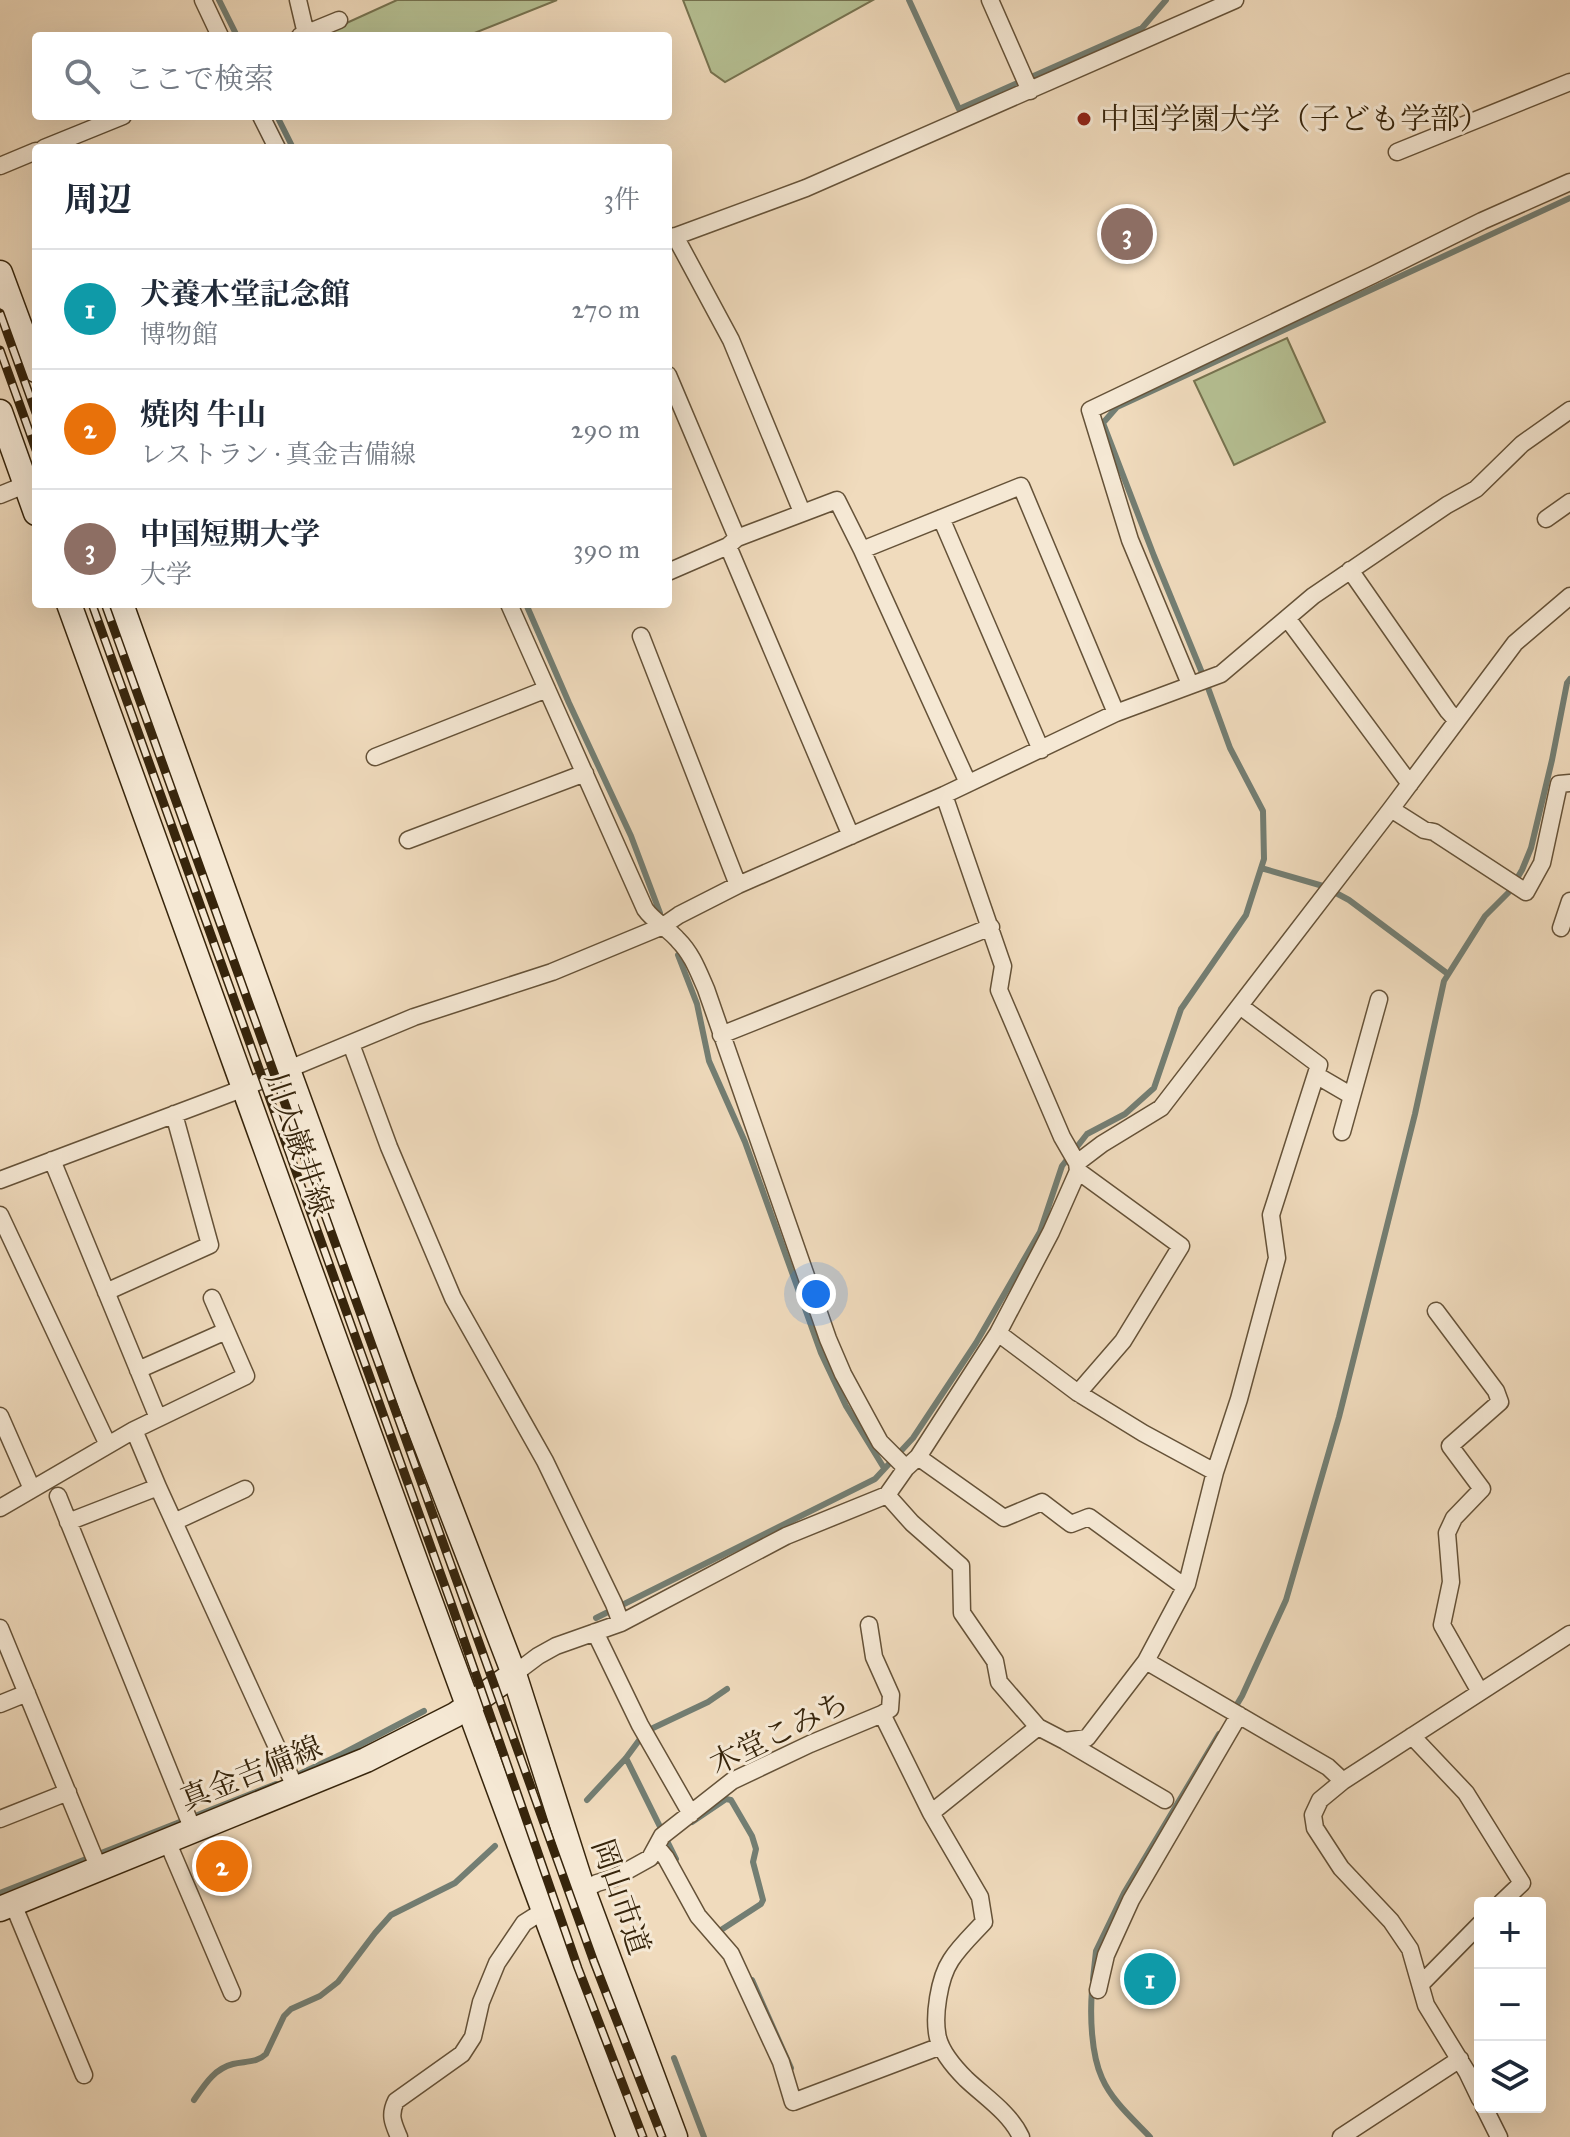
<!DOCTYPE html>
<html lang="ja">
<head>
<meta charset="utf-8">
<style>
	:root { --surface:#fff; --page:#f2f2f3; --text:#1f2937; --muted:#747a83; --line:#e0e1e3; --accent:#8f2418 }
	body { margin:0; font-family:"IM FELL Great Primer","Noto Serif JP",serif; background:var(--page); color:var(--text) }
	.controls { position:absolute; right:24px; bottom:24px; display:grid; overflow:hidden; border-radius:8px; box-shadow:0 8px 32px #0002 }
	.controls button { width:72px; height:72px; display:grid; place-items:center; padding:0; border:0; border-bottom:2px solid var(--line); background:var(--surface); color:var(--text); font:40px sans-serif }
	.you { position:absolute; left:816px; top:1294px; width:28px; height:28px; margin:-20px; border:6px solid #fff; border-radius:50%; background:#1a73e8; box-shadow:0 0 0 12px #1a73e833 }
	.badge { display:grid; place-items:center; width:52px; height:52px; border-radius:50%; background:var(--accent); color:#fff; font-size:26px; font-weight:700 }
	.pin { position:absolute; translate:-50% -50%; border:4px solid #fff; box-shadow:0 2px 8px #0006 }
	.list { margin:0; padding:0; list-style:none }
	h2 { display:flex; justify-content:space-between; align-items:center; height:104px; margin:0; padding:0 32px; font-size:34px }
	h2 small { font-size:26px; font-weight:400; color:var(--muted) }
	.list li { display:grid; grid-template-columns:52px 1fr auto; gap:24px; align-items:center; box-sizing:border-box; height:120px; padding:0 32px; border-top:2px solid var(--line) }
	.list b { display:block; font-size:30px; white-space:nowrap }
	.list p { margin:0; font-size:26px; white-space:nowrap; color:var(--muted) }
	.list em { font-size:26px; font-style:normal; color:var(--muted) }
	.icon { flex:none; width:44px; height:44px; fill:none; stroke:currentColor; stroke-width:2; stroke-linecap:round; stroke-linejoin:round }
	.map { position:relative; flex:none; width:1570px; height:2137px; overflow:hidden }
	.search { position:absolute; background:var(--surface); box-shadow:0 8px 32px #0002; left:32px; top:32px; width:640px; height:88px; display:flex; align-items:center; gap:20px; box-sizing:border-box; padding:0 28px; border-radius:8px; color:var(--muted); font-size:30px }
	.panel { position:absolute; background:var(--surface); box-shadow:0 8px 32px #0002; left:32px; top:144px; width:640px; height:464px; border-radius:8px }
	.map>svg:first-child { display:block }
	.green { fill:#b6c194; stroke:#767350; stroke-width:2 }
	.lines { fill:none; stroke-linecap:round; stroke-linejoin:round }
	.stream { stroke:#737e73; stroke-width:6 }
	.street-casing { stroke:#655238; stroke-width:19 }
	.secondary-casing { stroke:#37250c; stroke-width:27 }
	.street { stroke:#f5e8d4; stroke-width:16 }
	.secondary { stroke:#f5e8d4; stroke-width:24 }
	.rail-casing { stroke:#37250c; stroke-width:9 }
	.rail { stroke:#f5e8d4; stroke-width:6; stroke-dasharray:18; stroke-linecap:butt }
	.poi-dot { fill:#8f2418; stroke:#f5e8d4; stroke-width:3 }
	.labels { text-anchor:middle; dominant-baseline:central; stroke-width:6; stroke-linejoin:round; paint-order:stroke }
	.poi-label { font-size:30px; fill:#37250c; stroke:#f5e8d4; text-anchor:start }
	.street-label { font-size:30px; fill:#37250c; stroke:#f5e8d4 }
</style>
</head>
<body>
<div class="map">
<svg width="1570" height="2137" viewBox="0 0 1570 2137">
	<rect width="100%" height="100%" fill="#f0dbbd"/>
	<filter id="stains"><feTurbulence type="fractalNoise" baseFrequency=".0025" numOctaves="4"/><feColorMatrix values="0 0 0 0 .2 0 0 0 0 .09 0 0 0 0 .02 0 0 0 .5 -.17"/></filter>
	<radialGradient id="worn" r=".72"><stop offset=".6" stop-color="#630" stop-opacity="0"/><stop offset="1" stop-color="#630" stop-opacity=".3"/></radialGradient>
	<path class="green" d="M397,0H557L467,36H318Z
		M683,0H873L725,82L711,72Z
		M1287,338L1325,422L1234,465L1194,381Z"/>
	<g class="lines">
		<path class="stream" d="M219,0L237,36
			M909,0L959,109L1142,28L1166,0
			M277,116L293,148
			M526,604L569,703L631,836L660,913
			M1261,868L1323,886L1349,900L1448,974
			M678,955L697,1004L709,1061L745,1142L821,1353L846,1406L884,1468
			M596,1618L875,1479L913,1438L976,1343L1040,1232L1062,1166L1087,1134L1125,1114L1154,1088L1181,1009L1246,915L1264,859L1263,811L1230,748L1207,685L1154,556L1103,423L1117,407L1570,198
			M1233,1711L1242,1696L1286,1600L1339,1417L1415,1114L1444,981L1485,916L1509,892L1522,870L1531,848L1552,760L1567,683L1570,679
			M626,1758L676,1859
			M293,1777L342,1754L424,1711
			M587,1800L626,1758L640,1739L653,1728L708,1702L727,1689
			M692,1822L726,1799L731,1800L752,1836L756,1849L753,1862L763,1900L761,1904L721,1930
			M0,1893L276,1784
			M1093,1979L1096,1951L1124,1893L1219,1734
			M752,1980L791,2068
			M1092,1990C1090,2015 1091,2054 1102,2078C1112,2101 1133,2119 1150,2137
			M674,2058L704,2137
			M194,2100C205,2084 214,2069 233,2064C245,2061 257,2063 266,2054L284,2016L291,2009L320,1996L338,1982L375,1933L391,1915L455,1883L495,1846"/>
		<g class="street-casing">
			<path id="street" d="M203,0L220,36
				M298,0L306,34
				M990,0L1030,91
				M300,36L339,20
				M261,116L277,148
				M44,148L123,116
				M1397,152L1570,82
				M0,166L36,151
				M675,236L731,340L802,512
				M668,239L806,188L1235,0
				M668,375L737,538
				M0,495L32,482
				M941,518L1041,750
				M1546,519L1570,502
				M728,546L851,836
				M1350,570L1448,711L1456,720
				M668,572L728,546L737,538L837,500L862,550
				M509,604L645,909C654,922 668,928 678,940C692,954 698,971 706,989L828,1339L843,1374L880,1442L906,1468
				M1287,618L1410,784
				M641,636L738,885
				M1190,684L1130,540L1090,410L1373,275L1482,221L1570,182
				M375,757L547,689
				M968,783L862,550L1021,486L1116,713
				M1391,809L1424,830L1434,832L1526,892L1542,863L1559,784L1570,783
				M408,840L585,773
				M1561,928L1570,901
				M721,1035L991,927
				M351,1044L389,1147L453,1298L545,1461L614,1604L621,1623
				M1316,1075L1352,1096
				M1342,1132L1379,999
				M52,1160L158,1418
				M1077,1163L1102,1144L1161,1108L1391,809L1515,643L1570,596
				M1078,1171L1181,1246L1123,1341L1078,1393
				M0,1180L231,1093L414,1017L552,972L663,926L679,915L738,885L944,795L1116,713L1221,674L1313,596L1447,505L1476,489L1522,444L1570,410
				M0,1215L108,1445
				M106,1292L210,1245L174,1114
				M1436,1311L1496,1391L1500,1402L1450,1446L1482,1489L1454,1518L1447,1533L1451,1582L1442,1625L1480,1692
				M998,1333L1078,1393L1143,1433L1215,1472
				M138,1370L226,1331
				M0,1416L32,1489
				M134,1430L158,1487L296,1789
				M918,1457L1004,1518L1042,1502L1071,1524L1089,1517L1185,1587
				M887,1495L912,1523L961,1566L962,1613L995,1661L999,1682L1038,1727L1065,1741L1087,1738L1146,1661L1187,1584L1215,1472L1239,1399L1277,1258L1271,1215L1319,1065L1240,1006
				M58,1496L193,1830
				M0,1508L134,1430L246,1376L212,1298
				M68,1522L158,1487
				M174,1522L245,1489
				M869,1625L874,1657L891,1695L890,1709L882,1714
				M0,1628L99,1869
				M595,1632L640,1725L691,1814
				M1146,1661L1328,1767L1343,1781
				M514,1674L538,1656L556,1646L621,1623L786,1536L887,1495L906,1468L918,1457L998,1333L1051,1232L1078,1171L1077,1163L1062,1137L999,990L1003,966L944,795
				M0,1704L27,1693
				M1412,1736L1466,1793L1522,1883L1501,1903
				M1065,1741L1165,1800
				M931,1813L980,1897L984,1922C973,1934 960,1946 951,1960C939,1978 933,2017 938,2038C942,2053 955,2068 966,2079C985,2097 1010,2113 1021,2137
				M0,1819L68,1792
				M167,1841L232,1993
				M657,1847L666,1858L698,1916L731,1954L781,2062L793,2102L941,2046
				M583,1890L597,1883L614,1878L650,1858L662,1836L732,1781L810,1744L882,1714L931,1813L1038,1727
				M13,1904L84,2075
				M1421,1984L1480,1924
				M1098,1990L1106,1955L1131,1900L1239,1715
				M1480,2099L1467,2072L1426,2005L1410,1949L1391,1921L1341,1868L1315,1828L1313,1815L1320,1800L1343,1781L1570,1634
				M1484,2107L1499,2137
				M399,2137C393,2123 389,2115 396,2101L462,2054L473,2037L481,2002L497,1963L524,1923L543,1911
				M1341,2137L1460,2059"/>
		</g>
		<g class="secondary-casing">
			<path id="secondary" d="M0,273L36,370
				M0,412L36,513
				M69,604C255,1115 436,1628 629,2137
				M121,604L288,1070L403,1385L514,1674L583,1890L675,2137
				M0,1909L366,1760L455,1715L514,1674"/>
		</g>
		<use href="#street" class="street"/>
		<use href="#secondary" class="secondary"/>
		<g class="rail-casing">
			<path id="rail" d="M0,313L36,413
				M0,350L36,450
				M92,604L451,1603L578,1968L643,2137
				M105,604L594,1962L662,2137"/>
		</g>
		<use href="#rail" class="rail"/>
	</g>
	<circle class="poi-dot" cx="1084" cy="119" r="8"/>
	<g class="labels">
		<g class="poi-label">
			<text x="1100" y="119">中国学園大学（子ども学部）</text>
		</g>
		<g class="street-label">
			<text transform="translate(299 1144) rotate(71)">川入巌井線</text>
			<text transform="translate(779 1733) rotate(-26)">木堂こみち</text>
			<text transform="translate(251 1773) rotate(-22)">真金吉備線</text>
			<text transform="translate(621 1897) rotate(71)">岡山市道</text>
		</g>
	</g>
	<rect width="100%" height="100%" filter="url(#stains)"/>
	<rect width="100%" height="100%" fill="url(#worn)"/>
</svg>
<div class="controls">
<button>+</button>
<button>−</button>
<button><svg class="icon" aria-label="layers" viewBox="0 0 24 24"><path d="M12 4l9 5-9 5-9-5zM3 14l9 5 9-5"/></svg></button>
</div>
<div class="you"></div>
<div class="pin badge" style="left:1150px;top:1979px;background:#0f9aa8">1</div>
<div class="pin badge" style="left:222px;top:1866px;background:#e8710a">2</div>
<div class="pin badge" style="left:1127px;top:234px;background:#8d6e63">3</div>
<div class="search"><svg class="icon" aria-label="search" viewBox="0 0 24 24"><circle cx="10" cy="10" r="6"/><path d="M15 15l6 6"/></svg>ここで検索</div>
<section class="panel">
<h2>周辺<small>3件</small></h2>
<ul class="list">
<li><span class="badge" style="background:#0f9aa8">1</span><div><b>犬養木堂記念館</b><p>博物館</p></div><em>270 m</em></li>
<li><span class="badge" style="background:#e8710a">2</span><div><b>焼肉 牛山</b><p>レストラン · 真金吉備線</p></div><em>290 m</em></li>
<li><span class="badge" style="background:#8d6e63">3</span><div><b>中国短期大学</b><p>大学</p></div><em>390 m</em></li>
</ul>
</section>
</div>
</body>
</html>
